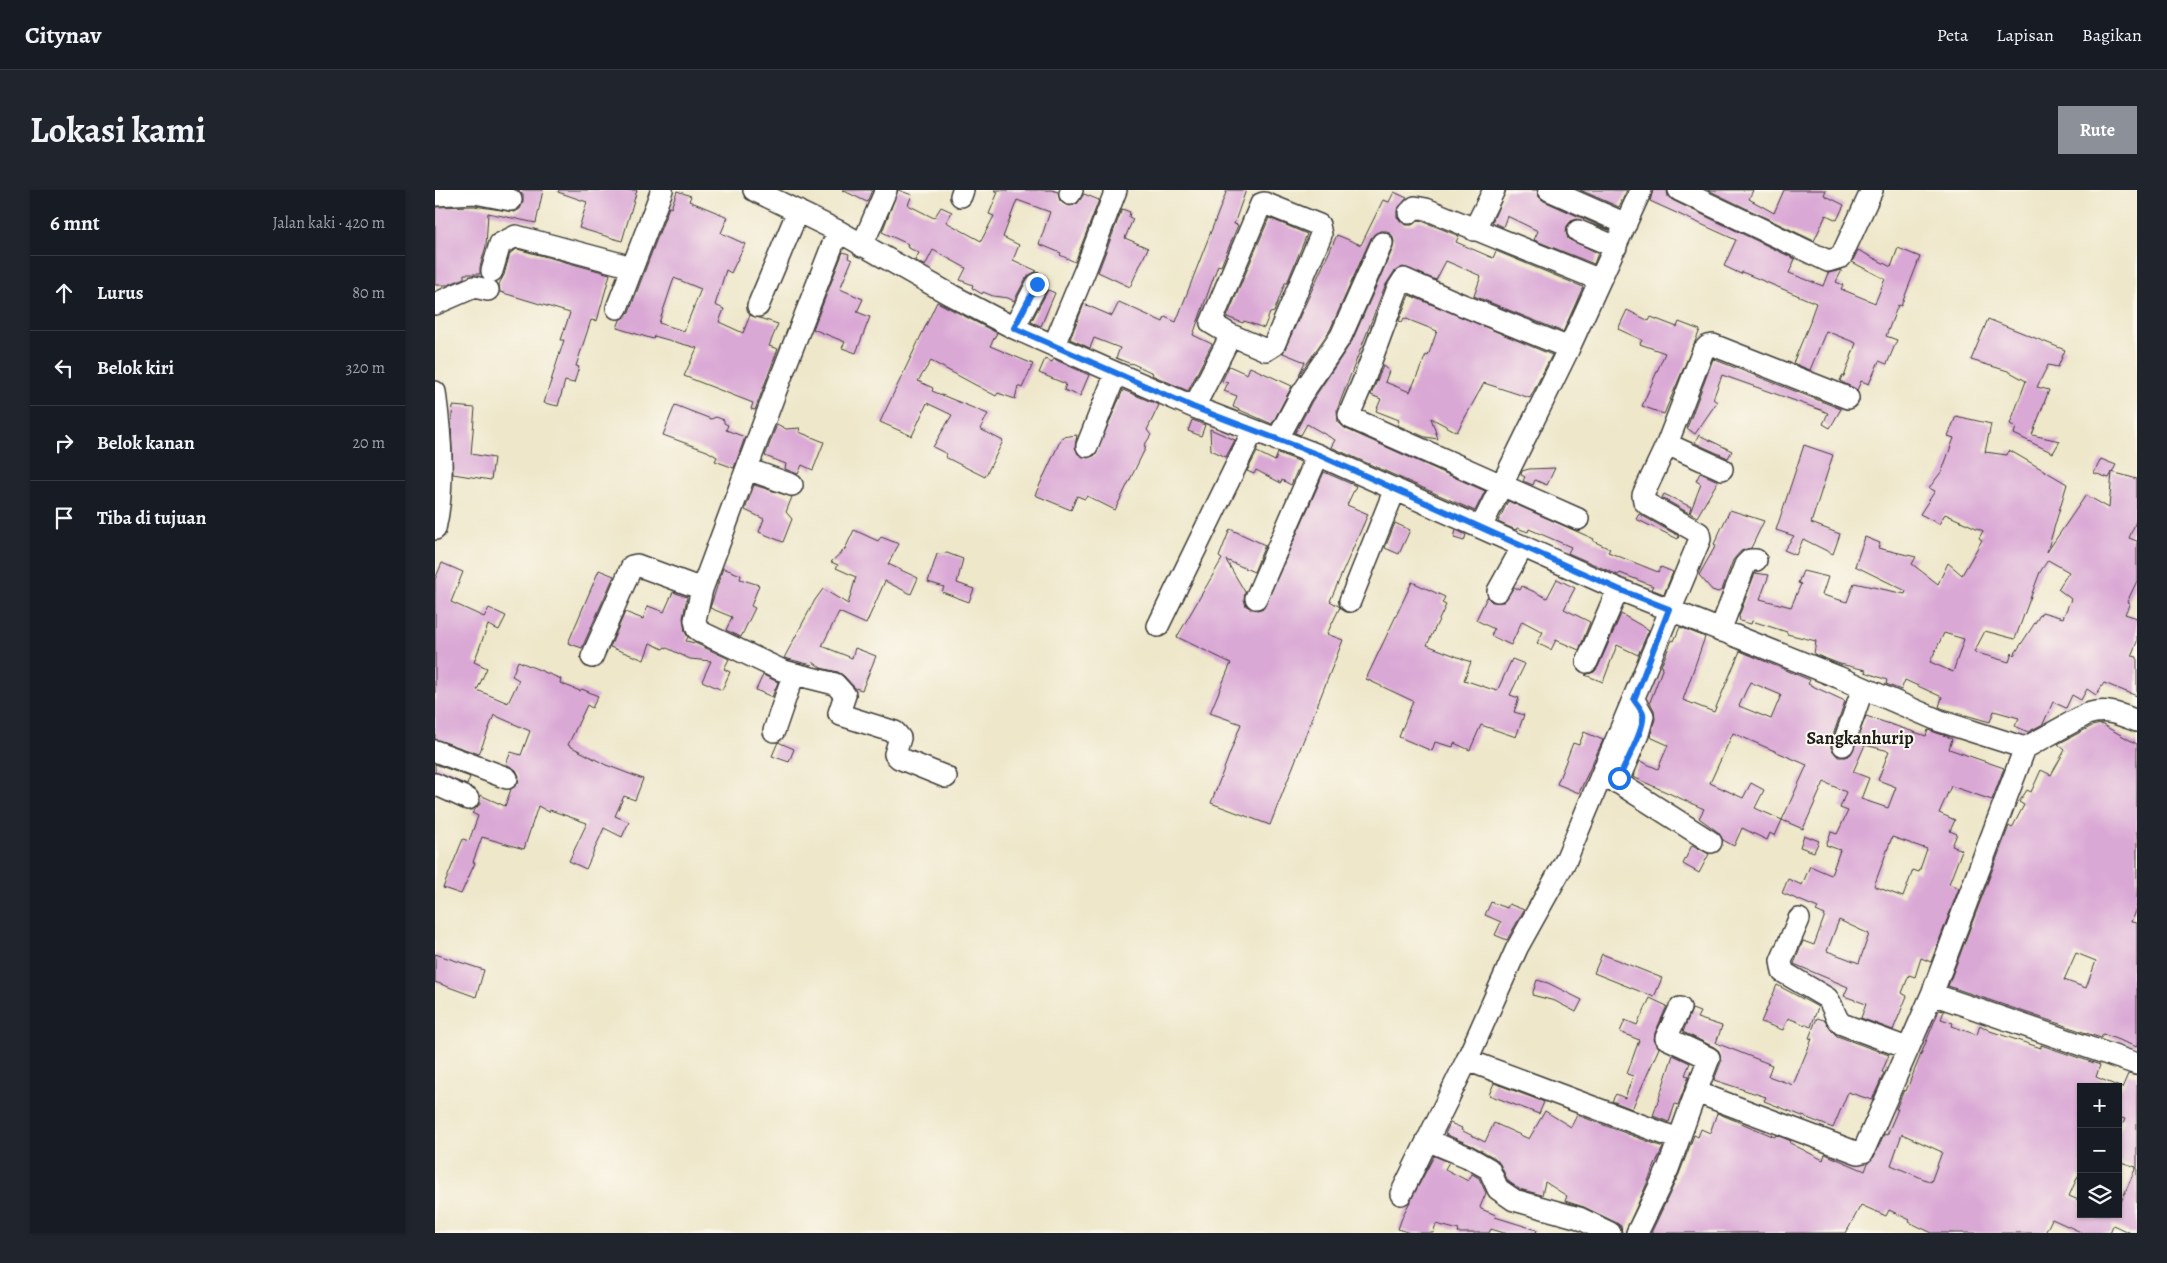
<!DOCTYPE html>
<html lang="id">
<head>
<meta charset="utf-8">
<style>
	:root { --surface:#171b24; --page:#20242c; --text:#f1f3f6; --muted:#9ea1a6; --line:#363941; --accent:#8c9099 }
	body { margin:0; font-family:Alegreya,serif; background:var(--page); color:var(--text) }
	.controls { position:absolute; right:15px; bottom:15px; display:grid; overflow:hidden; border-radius:0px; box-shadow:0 1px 4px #0004 }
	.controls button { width:45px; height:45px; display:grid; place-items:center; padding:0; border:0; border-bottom:1px solid var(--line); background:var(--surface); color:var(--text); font:25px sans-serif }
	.stop { position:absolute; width:15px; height:15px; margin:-11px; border:4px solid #1a73e8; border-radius:50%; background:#fff }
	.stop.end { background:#1a73e8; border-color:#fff; box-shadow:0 1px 5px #0008 }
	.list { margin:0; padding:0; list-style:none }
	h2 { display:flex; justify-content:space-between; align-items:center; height:65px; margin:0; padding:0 20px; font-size:21px }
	h2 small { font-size:16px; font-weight:400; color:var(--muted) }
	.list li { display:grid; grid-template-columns:32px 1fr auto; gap:15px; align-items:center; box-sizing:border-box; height:75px; padding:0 20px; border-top:1px solid var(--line) }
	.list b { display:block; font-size:19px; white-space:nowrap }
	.list em { font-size:16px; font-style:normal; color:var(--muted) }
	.icon { flex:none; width:28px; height:28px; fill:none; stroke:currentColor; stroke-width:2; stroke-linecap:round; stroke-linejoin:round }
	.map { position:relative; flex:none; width:1702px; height:1043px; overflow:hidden; border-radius:0px }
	header { display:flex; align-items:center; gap:30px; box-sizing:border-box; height:70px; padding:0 25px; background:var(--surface); border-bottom:1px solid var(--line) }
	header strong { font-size:24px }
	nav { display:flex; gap:28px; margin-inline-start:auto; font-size:18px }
	.intro { display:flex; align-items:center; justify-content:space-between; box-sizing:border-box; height:120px; padding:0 30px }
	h1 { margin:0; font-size:35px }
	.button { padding:12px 22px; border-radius:0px; background:var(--accent); color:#fff; font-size:18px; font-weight:700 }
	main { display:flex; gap:30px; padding:0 30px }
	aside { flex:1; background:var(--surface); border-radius:0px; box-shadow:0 1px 4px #0004 }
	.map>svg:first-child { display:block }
	.building { fill:#daa8d5; fill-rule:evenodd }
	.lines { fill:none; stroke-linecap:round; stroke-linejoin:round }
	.minor-casing { stroke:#3c3a36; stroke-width:24 }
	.minor { stroke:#fff; stroke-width:21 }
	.route { stroke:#1a73e8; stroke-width:6 }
	.labels { text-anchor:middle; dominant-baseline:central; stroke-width:4; stroke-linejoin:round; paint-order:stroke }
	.quarter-label { font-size:18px; font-weight:bold; fill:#1c1c1c; stroke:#fbf7ec }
</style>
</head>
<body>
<header>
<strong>Citynav</strong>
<nav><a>Peta</a><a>Lapisan</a><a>Bagikan</a></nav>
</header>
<div class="intro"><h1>Lokasi kami</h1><a class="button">Rute</a></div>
<main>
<aside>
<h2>6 mnt<small>Jalan kaki · 420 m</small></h2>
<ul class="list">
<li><svg class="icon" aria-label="ahead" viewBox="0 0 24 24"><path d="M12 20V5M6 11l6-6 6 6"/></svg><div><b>Lurus</b></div><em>80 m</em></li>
<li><svg class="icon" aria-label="left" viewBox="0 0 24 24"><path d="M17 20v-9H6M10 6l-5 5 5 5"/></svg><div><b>Belok kiri</b></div><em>320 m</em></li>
<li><svg class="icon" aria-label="right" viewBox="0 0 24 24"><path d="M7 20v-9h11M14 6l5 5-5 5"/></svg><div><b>Belok kanan</b></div><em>20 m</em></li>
<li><svg class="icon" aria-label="arrive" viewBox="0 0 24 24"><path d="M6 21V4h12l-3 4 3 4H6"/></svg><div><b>Tiba di tujuan</b></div></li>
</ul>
</aside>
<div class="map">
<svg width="1702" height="1043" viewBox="0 0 1702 1043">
	<rect width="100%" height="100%" fill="#fbf7ec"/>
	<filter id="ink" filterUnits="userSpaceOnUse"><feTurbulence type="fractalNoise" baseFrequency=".02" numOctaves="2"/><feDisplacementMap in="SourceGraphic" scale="10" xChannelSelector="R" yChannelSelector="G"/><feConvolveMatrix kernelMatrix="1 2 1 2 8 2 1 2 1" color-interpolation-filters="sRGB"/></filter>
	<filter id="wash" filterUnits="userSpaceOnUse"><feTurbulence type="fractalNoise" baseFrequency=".0096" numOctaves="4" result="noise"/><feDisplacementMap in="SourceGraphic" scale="20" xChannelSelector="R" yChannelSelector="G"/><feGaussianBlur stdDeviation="1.12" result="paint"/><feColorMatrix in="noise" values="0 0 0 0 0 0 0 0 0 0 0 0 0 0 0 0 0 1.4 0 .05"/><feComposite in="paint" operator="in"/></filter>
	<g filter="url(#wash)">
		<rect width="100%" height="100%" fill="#eee7ca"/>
		<g id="blocks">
			<path class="building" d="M83,0H108L101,33L53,23L51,56L45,77V84H29V88L13,95H0V17L39,16L80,22L85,19L88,12V5Z
				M124,0H202L187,51L144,38L152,12L123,2Z
				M407,0H437L432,12Z
				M463,0L477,5L473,15L499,28L506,17L517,22L511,32L546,51L559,26L554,24L563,2L559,0H617L623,2L625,11L635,16L642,14L649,4L664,10L640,72L625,65L626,63L604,54L615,22L582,10L568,47L584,55L578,70L602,81L591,88L579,111L573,108L558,106L548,102L547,104L537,98L538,95L525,90L531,78L498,60L490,76L480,70L484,63L472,57L473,54L447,42Z
				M792,0H811L799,34L803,35L786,76L783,75L758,145L777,154L753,201L717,185L718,183L696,173V174L681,168L685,158L659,148L655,158L635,149L649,114L677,126L684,112L728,132L730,127L741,132Z
				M1071,0H1102L1104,7L1109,11L1174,40L1142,29L1136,31L1132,36L1131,42L1133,49L1163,63L1159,74L1099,50L1103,41L1072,26L1068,37L1057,32Z
				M1145,0H1192L1184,17Z
				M1218,0H1232L1233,7L1239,11L1360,69L1354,83L1388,96L1393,83L1407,80L1401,92L1408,95L1406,99L1440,113L1450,89L1417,72L1423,60L1456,77L1463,58L1485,67L1466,116L1463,115L1451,146L1462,150L1452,174L1444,171L1434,194L1426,191L1422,200L1405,191L1407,186L1409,187L1421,153L1391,141L1375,180L1358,173L1376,130H1375L1381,113L1307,82L1306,84L1289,76L1301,50L1215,11Z
				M1273,0H1318L1314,9L1339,23L1349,0H1391L1389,5L1409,15L1402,30L1391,25L1379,51Z
				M242,1L256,6L254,11L293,27L286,43L310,54L296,83L291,80L280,115L289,119L284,132L308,143L315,125L343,134L334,156L343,159L320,220L316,219L318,213L249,186L262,158L219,146L218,149L182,138L185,130L194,122L234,17L236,18ZM239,88L266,99L249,141L224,133Z
				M959,2L972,8L962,20V27L970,35H977L984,30L987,31L1024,46L1021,52L1058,68L1061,61L1148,97L1128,142L1039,106L1046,86L1011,71L1001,90L968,77L959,82L950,96L902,220L903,232L911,239L1050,301L1040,321L896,257L900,250L872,234L866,245L860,243L877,211L917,151L958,58L959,51L957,45L952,41H945L936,48L895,140L864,185L870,172L848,163L902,45L926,55L948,10L954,12Z
				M687,19L695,22L694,27L698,29L690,48L713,58L695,97L663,82Z
				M834,28L872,44L852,93H850L839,122L835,123L829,138L809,131L808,133L792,127Z
				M82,59L175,84L162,131L156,130L141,176L144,177L139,193L130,191L123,216L109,213L129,150H126L135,123L65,102L64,94L69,85L75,63Z
				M408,62L414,64L413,68L417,70L405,99L428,109L422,122L435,127L421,163L407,158L410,152L378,139Z
				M613,100L620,103L606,136L596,132Z
				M974,105L1117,165L1095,208L1049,193L1022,242L996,228L1003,249L990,247L962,235L964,230L941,221L946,209L936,205L948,176L954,181L950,192L975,202L991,165L993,166L1002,141L969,128L967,132L964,131Z
				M502,112L562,143L555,156L598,174L587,198L583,196L580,209L563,203L561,206L496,171L483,191L498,198L497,201L553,224L545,239L568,251L550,287L510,267L512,264L498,257L517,225L492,213L477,246L445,232Z
				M1192,120L1214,131L1216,127L1242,137L1244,132L1265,140L1229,224L1207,216L1230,163L1205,154L1207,150L1183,139Z
				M1553,129L1630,160L1623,177L1613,175L1602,197L1614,200L1597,245L1625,251L1618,263L1579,244L1581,237L1575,234L1591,191L1573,181L1536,170Z
				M610,169L617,172L619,169L654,185L645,206L629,200L631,194L604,183Z
				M1278,169L1406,219L1395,238L1388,234L1393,223L1386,220L1287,185L1278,209L1282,212L1260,244L1252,238Z
				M794,176L812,184L815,177L857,196L837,234L798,217L802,206L789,201L793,193L787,191Z
				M688,200L724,215L712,240L716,245L709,256L711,257L680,320L652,306L650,309L642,306L636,320L600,305L627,247L642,245L640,257L643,264L653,268L660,265Z
				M240,215L276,229L281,227L289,230V233L293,235L291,240L310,247L299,278L280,271L282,267L272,261L228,245Z
				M18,216L40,218L36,264L59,268L56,290L18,284L16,234Z
				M1521,226L1556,234L1550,262L1572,265L1574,260L1632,294L1612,362L1651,305L1674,318L1677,282L1702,289V329L1694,348L1702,351V391L1692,412L1695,413L1690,424L1702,428V452L1696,466L1702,467V506L1669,493L1661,505L1652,499L1646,510L1637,505L1631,518L1618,512L1608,534L1593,542L1580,536L1584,528L1559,521L1555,532L1509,519L1504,517L1507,507L1470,490L1466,500L1451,494L1452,490L1430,482L1431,480L1405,474L1379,464L1381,451L1352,444V442L1317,431L1316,434L1305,431L1304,426L1320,383L1334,385L1325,409L1356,417L1366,394L1363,393L1368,381L1393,387L1387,405L1412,412L1419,393L1470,404L1471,401L1420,376L1430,347L1445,353L1443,358L1481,367L1477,374L1503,394L1513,373L1527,385L1547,350L1544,348L1548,341L1510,324L1504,334L1485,324L1500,301L1494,298L1507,281L1519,248L1513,246ZM1613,370L1634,382L1623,399L1636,409L1628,428L1607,422L1579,465L1577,463L1574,472L1539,462L1550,441L1580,449L1605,382ZM1509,443L1529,449L1518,482L1495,472Z
				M757,230L770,235L766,246L753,241Z
				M342,234L351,239L365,238L364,242L389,252L378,280L367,275L363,284L350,279L351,274L330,266Z
				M775,239L800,250L791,267L776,260Z
				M1264,245L1297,261L1293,268L1260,253Z
				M1369,255L1398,265L1376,333L1405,344L1398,364L1368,349L1361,365L1349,360L1359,346L1341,340Z
				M822,262L840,271L843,263L866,272L856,295L847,290L846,293L821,280L819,284L812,281Z
				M1666,269L1681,275L1674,288L1659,283Z
				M1120,278L1112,295L1100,290L1098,295L1088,291L1090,287L1086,285L1087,281L1094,279Z
				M889,282L921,296L912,315L933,324L895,411L905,417L892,444L908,450L835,635L776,613L806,534L775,523L796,473L742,447L787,369L784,367L795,339L830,355L819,382L791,370L810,402L809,409L811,416L822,420L829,418Z
				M1265,283L1283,291L1262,327L1255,323L1266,294L1261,291Z
				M319,295L357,307L351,322L357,329L348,352L324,342L329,329L310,320Z
				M1229,304L1256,317L1254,323L1227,308Z
				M1073,311L1159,349L1158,351L1175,359L1173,362L1223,382L1226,377L1238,382L1229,404L1216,399L1218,396L1185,383L1183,385L1133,363L1136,357L1094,339L1093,342L1082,338L1081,340L1063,332Z
				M1295,320L1329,331L1316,358L1306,361L1298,370L1287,400L1283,402L1277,400L1264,385L1281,355L1279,354Z
				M1204,324L1244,346L1243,349L1201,329Z
				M960,333L975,340L964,364L950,358Z
				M419,340L443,351L446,347L464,354L453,374L483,388L476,404L450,391L431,434L404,422L387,456L417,468L420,458L441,466L427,500L420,498L409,486L403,482L386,478L378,472L377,475L349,468L380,410L388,399L413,414L421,387L401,378L403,375L396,372L410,359Z
				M1021,340L1031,345L1029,351L1019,348Z
				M512,363L528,369L522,393L539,399L534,412L507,402L509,397L493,392L502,364Z
				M7,373L28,382L16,412L49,427L54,418L71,426L64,440L53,435L39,472L52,478L42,500L73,513L84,490L77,486L83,471L126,489L125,493L145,501L147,499L163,506L157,518L152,515L133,555L171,575L208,589L200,610L189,606L180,626L194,632L187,647L169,638L151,679L134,671L152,633L115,620L114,622L103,616L89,659L47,647L38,672L40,673L26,704L8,698L28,649L34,651L43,626L37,623L45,614V605L70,616L76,599L83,593L84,586L81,580L71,574L76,562L86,565L95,541L59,525L44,564L0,549V389Z
				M288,378L306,385L305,389L324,395L316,416L320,418L306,447L291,440L297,427L275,418Z
				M164,380L179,386L147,458L133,453Z
				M1122,389L1140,398L1129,419L1155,432L1144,460L1121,450L1116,460L1102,453L1108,442L1087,431L1076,455L1056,446L1059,439L1041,430L1052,407L1057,412H1069L1079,397L1085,400L1087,396L1112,408Z
				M977,392L1010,407L1007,413L1011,415L992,455L1036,472L1029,490L1062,501L1077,469L1090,474L1075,505L1084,508L1079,522L1089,525L1081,547L1046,535L1035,560L1019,553L1018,557L1000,552L997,561L964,547L978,511L931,489Z
				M238,402L252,407L248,428L250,442L253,447L251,451L260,453L294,469L289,479L295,482L287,500L267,491L276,471L255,469L230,457L228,459L215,453L209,470L175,457L190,422L208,429L213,416L229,422Z
				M1186,424L1214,440L1203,465L1182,455L1168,492L1150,485L1159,482L1163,477Z
				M1245,437L1270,447L1248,510L1279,522L1305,461L1375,490L1373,494L1410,511L1396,551V558L1403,567H1411L1416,564L1431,526L1491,546L1493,540L1511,546L1517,549L1514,559L1569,578L1557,610L1516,596L1504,623L1520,630L1515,641L1522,644L1517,656L1527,660L1514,694L1524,698L1496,772L1486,768L1480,787L1474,785L1467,803L1472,806L1458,840L1426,828L1431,814L1409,806L1413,797L1359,774L1368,751L1379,755L1390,725L1381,721L1383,718L1347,703L1353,689L1367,695L1375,676L1396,685L1405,660L1391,655L1396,642L1402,644L1413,621L1405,618L1411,602L1389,592L1368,639L1347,630L1340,646L1335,643L1332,650L1307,638L1299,656L1288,650L1283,642L1264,628L1269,619L1198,587L1205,571L1223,579L1233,555L1215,547L1220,529L1219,520L1215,512L1228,477L1226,476L1237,450L1239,451ZM1315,492L1346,505L1336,529L1304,516ZM1298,543L1372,575L1347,630L1320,618L1329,600L1316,593L1308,608L1275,593ZM1430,555L1454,561L1443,590L1461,597L1453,618L1426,609L1434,588L1418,582ZM1457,647L1492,659L1484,682L1478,680L1468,707L1439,696ZM1404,730L1434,744L1424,773L1392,761Z
				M328,485L343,492L337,507L321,500Z
				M1666,534L1702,554V715L1696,732L1702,733V857L1668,844L1666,848L1513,796L1574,636L1577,638L1589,615L1584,612L1592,600L1596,602L1606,580L1616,585L1630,560L1623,554L1657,536ZM1641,763L1661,771L1651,798L1629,790Z
				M1149,542L1168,550L1144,603L1122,594L1138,553L1144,555Z
				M343,552L359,559L354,572L337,566Z
				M0,574L35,587L32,595L0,582Z
				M1369,645L1384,651L1379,662L1365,657Z
				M1257,655L1274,664L1264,683L1248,674Z
				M1056,712L1072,718L1074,714L1089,720L1072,750L1060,745L1066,732L1050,725Z
				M0,764L49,780L41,807L0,792Z
				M1167,764L1227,788L1219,807L1159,783Z
				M1102,790L1113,793L1147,810L1141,822L1120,811L1097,805Z
				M1342,795L1383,817L1376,837L1353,828L1348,840L1326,832Z
				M1215,808L1232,816L1220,843L1219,850L1224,858L1197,919L1177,911L1181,904L1190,908L1198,886L1192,884L1204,850L1185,842L1190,830L1202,835Z
				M1257,819L1265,822L1262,828L1287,836L1281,853L1337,875L1333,886L1358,895L1377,849L1374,848L1382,828L1389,830L1396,840L1402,846L1454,865L1447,882L1449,883L1437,910L1413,902L1398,938L1329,911L1331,907L1279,890L1286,872L1284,861L1279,857L1248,842Z
				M1504,820L1509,821L1506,829L1518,833L1517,836L1542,845L1545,835L1555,841L1606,858V855L1665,875L1661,887L1687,898L1693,884L1702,886V1043H1695L1678,1035L1675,1043H1648L1617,1029L1610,1043H1497L1474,1032L1475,1030L1454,1020L1451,1026L1426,1015L1411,1043H1216L1244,984L1259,945L1263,947L1266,939L1275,943L1282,923L1340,947L1341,945L1356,951L1355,953L1388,970L1390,964L1430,981L1433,973L1439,967L1449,944L1452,945L1463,919H1461L1469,900L1471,901ZM1646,897H1683V927L1690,929L1683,945V971L1701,977L1683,1019V1024H1646V1011L1634,1006L1643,986L1646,987ZM1467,944L1507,962L1496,992L1456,975Z
				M1238,865L1255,873L1250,885L1254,886L1243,915L1240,914L1234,932L1218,926Z
				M1059,893L1109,912L1104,924L1054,905Z
				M1110,921L1136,937L1142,925L1228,957L1190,1043H1187L1186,1036L1180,1032L1149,1017L1130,1011L1132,1006L1110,992L1107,1005L1084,999L1073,991L1065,974L1060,968L1038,956L1010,944L1015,933L1027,938L1026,940L1050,952L1059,933L1094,949Z
				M999,966L1014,972L1010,979L1033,991L1037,984L1044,988L1051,1003L1045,1017L1046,1019L1061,1025L1060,1027L1102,1040L1101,1043H1069L1056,1039L1054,1043H1023L1024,1040L1001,1034L998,1043H975L963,1039L968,1025Z"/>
		</g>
	</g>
	<g filter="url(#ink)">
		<use href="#blocks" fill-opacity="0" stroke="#3c3a36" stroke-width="1"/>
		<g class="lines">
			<g class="minor-casing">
				<path id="minor" d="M319,0L403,41L516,105L579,138L681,183L759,217L883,265L1183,399L1403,487L1505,531L1590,558
					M1114,0L1191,34
					M1244,0L1393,71L1406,67L1437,0
					M635,4L637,0
					M0,5L40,3L76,10
					M526,6L528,0
					M829,13L884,35L886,45L839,155L831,160L796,145L776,133L826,14Z
					M974,23L980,17L991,19L1165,90
					M1039,40L1059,0
					M1143,41L1181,57
					M427,56L451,0
					M57,81L65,54L81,46L197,77
					M0,114L39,97L53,100
					M323,116L363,21
					M182,118L227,0
					M579,138L602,94
					M619,155L651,78L681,0
					M1134,158L1025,114L969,89L962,100L930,187L914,225L916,228L1143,329
					M0,202C6,247 10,295 0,339
					M759,217L796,145
					M842,250L866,205L906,146L947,53
					M1232,254L1287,279
					M652,256L681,183
					M312,279L357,295
					M1046,337L1134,158L1206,0
					M1063,401L1088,356
					M821,408L883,265
					M915,411L960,299
					M723,436L818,241
					M1285,441L1310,375L1315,370H1321
					M157,467L197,376L202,375L267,399
					M1152,472L1183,399
					M360,484L400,494L410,505L404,523L406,525L460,542L465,548L460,564L464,568L511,587
					M339,541L354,497L360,484L346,480L268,443L262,439L260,430L267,399L341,200L403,41
					M1408,555L1428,498
					M0,561L72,588
					M1170,588L1179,592L1183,591L1203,544L1208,526L1199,510
					M1182,592L1276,652
					M0,594L33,609
					M1364,729L1346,771L1348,782L1392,808C1399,816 1399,828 1407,834L1472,858
					M1497,804L1702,874
					M1245,818L1231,848L1274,868L1261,902
					M1032,870L1243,949
					M992,950L1033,967L1054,979L1063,999L1079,1010L1144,1028L1175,1043
					M966,1004L1032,870L1082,758L1131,670L1265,349L1264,343L1212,314L1209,311L1208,305L1232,254L1268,161L1273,156L1278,155L1413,208
					M1202,1043L1233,979L1261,902L1423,963L1428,962L1497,804L1590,558L1652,524C1671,518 1684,524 1702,531"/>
			</g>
			<use href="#minor" class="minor"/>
		</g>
	</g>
	<g class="lines" filter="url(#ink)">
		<path class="route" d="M602,94L579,138L758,217L884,265L1183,399L1234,419L1199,510C1202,514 1206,519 1208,524C1211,537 1190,574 1184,588"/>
	</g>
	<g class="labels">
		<g class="quarter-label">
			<text x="1425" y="548">Sangkanhurip</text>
		</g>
	</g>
</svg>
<div class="controls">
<button>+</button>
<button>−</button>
<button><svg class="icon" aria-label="layers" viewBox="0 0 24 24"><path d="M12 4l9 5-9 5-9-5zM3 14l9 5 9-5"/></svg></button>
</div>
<div class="stop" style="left:1184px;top:588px"></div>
<div class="stop end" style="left:602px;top:94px"></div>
</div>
</main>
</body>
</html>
